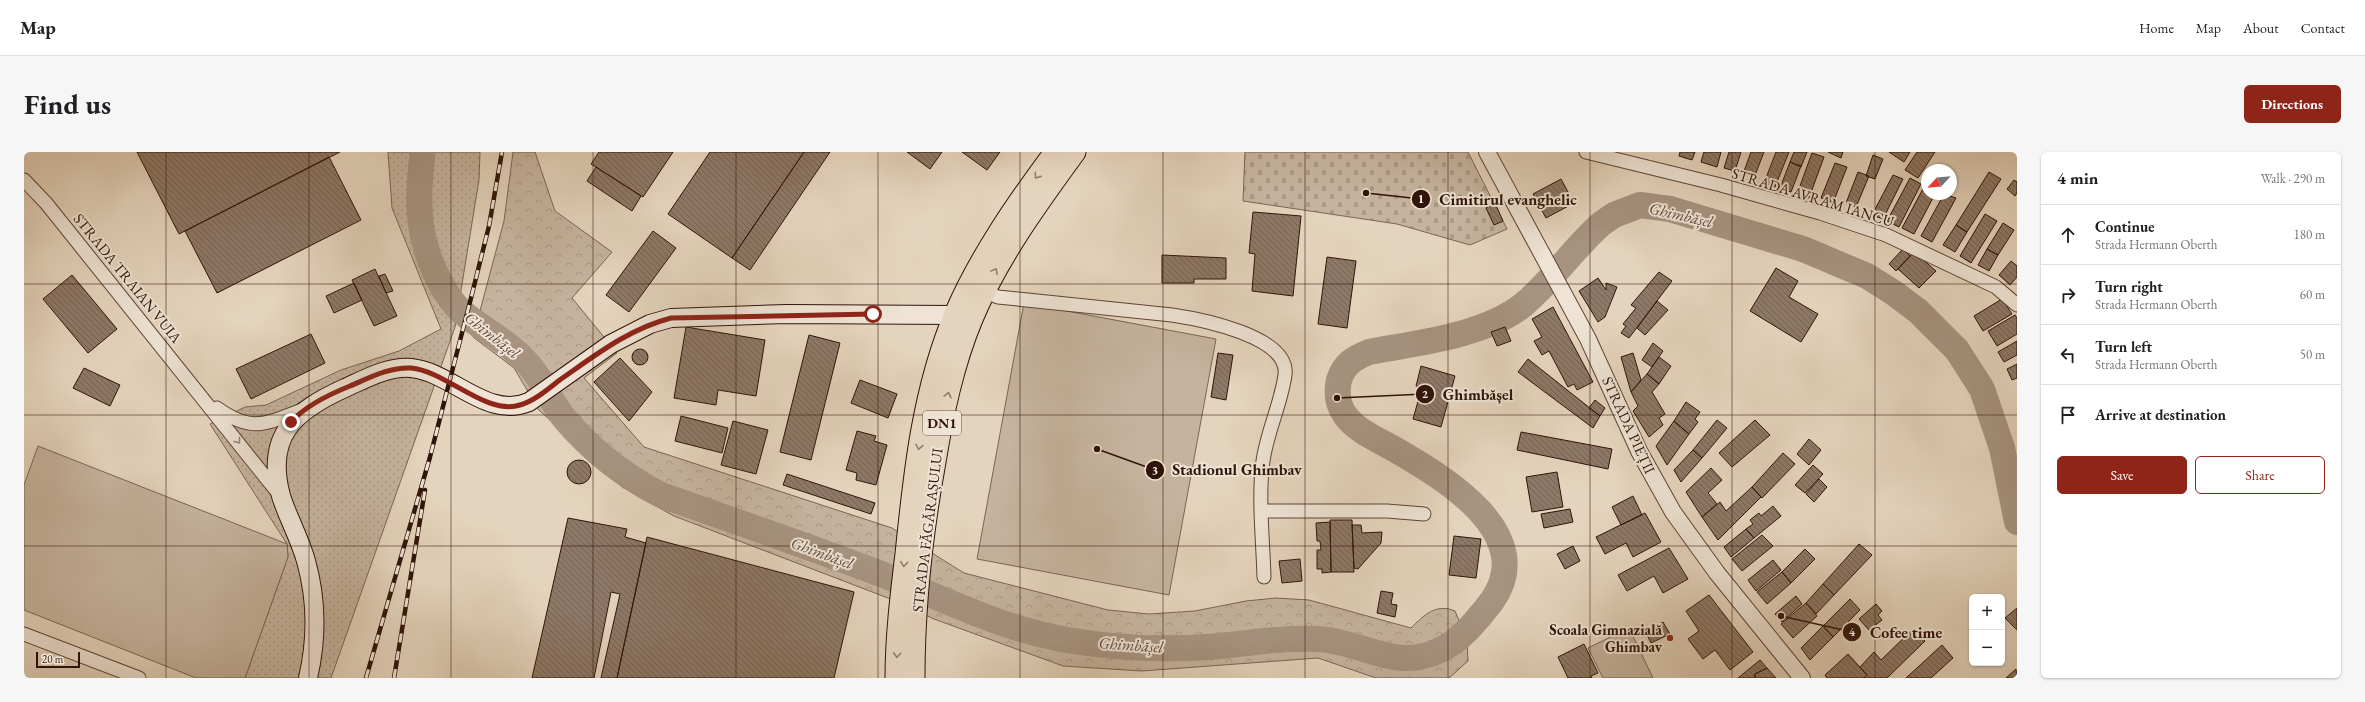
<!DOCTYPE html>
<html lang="en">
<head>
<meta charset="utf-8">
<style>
	:root { --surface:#fff; --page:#f6f6f6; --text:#202124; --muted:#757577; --line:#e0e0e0; --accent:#8f2418 }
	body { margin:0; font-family:"EB Garamond",serif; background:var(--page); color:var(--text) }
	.controls { position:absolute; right:12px; bottom:12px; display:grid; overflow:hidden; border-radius:6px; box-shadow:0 1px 3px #0004 }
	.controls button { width:36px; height:36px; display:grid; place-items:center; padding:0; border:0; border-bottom:1px solid var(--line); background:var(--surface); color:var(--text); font:20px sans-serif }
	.compass { position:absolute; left:1897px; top:12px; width:36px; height:36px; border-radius:50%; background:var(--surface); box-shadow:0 1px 3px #0004; rotate:244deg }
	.scale { position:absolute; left:12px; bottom:10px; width:44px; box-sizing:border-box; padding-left:4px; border:2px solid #301409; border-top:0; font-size:11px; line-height:14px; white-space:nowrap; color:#301409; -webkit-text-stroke:3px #eee3d4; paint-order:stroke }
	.stop { position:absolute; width:12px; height:12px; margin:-9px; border:3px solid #8f2418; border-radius:50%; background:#fff }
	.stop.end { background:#8f2418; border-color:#fff; box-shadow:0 1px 4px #0008 }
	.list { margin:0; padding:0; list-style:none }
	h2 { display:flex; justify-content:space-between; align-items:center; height:52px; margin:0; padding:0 16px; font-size:17px }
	h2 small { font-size:13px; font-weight:400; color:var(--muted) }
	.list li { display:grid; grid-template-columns:26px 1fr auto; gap:12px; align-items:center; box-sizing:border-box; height:60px; padding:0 16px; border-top:1px solid var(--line) }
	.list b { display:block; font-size:15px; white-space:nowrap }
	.list p { margin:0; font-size:13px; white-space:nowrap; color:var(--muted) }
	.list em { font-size:13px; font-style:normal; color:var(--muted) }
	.actions { display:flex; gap:8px; padding:12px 16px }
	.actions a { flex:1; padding:9px 0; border:1px solid var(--accent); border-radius:6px; text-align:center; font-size:14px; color:var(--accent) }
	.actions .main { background:var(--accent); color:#fff }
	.icon { flex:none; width:22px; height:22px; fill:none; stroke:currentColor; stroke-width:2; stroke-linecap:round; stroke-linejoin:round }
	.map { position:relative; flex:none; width:1993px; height:526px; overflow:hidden; border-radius:6px }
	header { display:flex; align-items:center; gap:24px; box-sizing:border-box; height:56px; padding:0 20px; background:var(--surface); border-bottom:1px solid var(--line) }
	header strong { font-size:19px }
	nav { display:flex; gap:22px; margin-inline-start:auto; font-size:14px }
	.intro { display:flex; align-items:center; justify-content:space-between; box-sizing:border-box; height:96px; padding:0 24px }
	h1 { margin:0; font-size:28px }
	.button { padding:10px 18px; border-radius:6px; background:var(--accent); color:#fff; font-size:14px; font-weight:700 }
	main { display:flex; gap:24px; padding:0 24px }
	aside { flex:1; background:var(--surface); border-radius:6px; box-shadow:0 1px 3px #0004 }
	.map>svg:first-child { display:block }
	.grass { fill:url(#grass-dots); stroke:#7b6454 }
	.forest { fill:url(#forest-crowns); stroke:#7b6454 }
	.cemetery { fill:url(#cemetery-stones); stroke:#7b6454 }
	.pitch { fill:#c6b39e; stroke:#7b6454 }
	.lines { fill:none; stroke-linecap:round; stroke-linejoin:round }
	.river { stroke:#a79380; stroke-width:26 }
	.building { fill:url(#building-back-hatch); stroke:#301409 }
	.minor-casing { stroke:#5d4436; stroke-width:15 }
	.tertiary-casing { stroke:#5d4436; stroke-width:18 }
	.secondary-casing { stroke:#301409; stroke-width:20 }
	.trunk-casing { stroke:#301409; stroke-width:23 }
	.minor { stroke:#eee3d4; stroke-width:13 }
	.tertiary { stroke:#eee3d4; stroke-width:16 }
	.secondary { stroke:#eee3d4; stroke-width:18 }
	.trunk { stroke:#e5d4bd; stroke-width:21 }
	.rail-casing { stroke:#301409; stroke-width:4.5 }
	.rail { stroke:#eee3d4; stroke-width:3; stroke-dasharray:9; stroke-linecap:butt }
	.oneway { stroke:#947e6c }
	.oneway2 { stroke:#988679 }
	.route { stroke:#8f2418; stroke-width:5 }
	.grid { fill:none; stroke:#301409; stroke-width:1; stroke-opacity:0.55 }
	.poi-dot { fill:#8f2418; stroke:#eee3d4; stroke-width:1.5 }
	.labels { text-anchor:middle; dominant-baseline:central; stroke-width:4; stroke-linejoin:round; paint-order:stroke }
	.shield { fill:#eee3d4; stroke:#695246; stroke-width:1 }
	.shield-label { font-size:14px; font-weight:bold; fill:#301409 }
	.street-label { font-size:15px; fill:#301409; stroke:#eee3d4 }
	.poi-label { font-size:15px; font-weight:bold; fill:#301409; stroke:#eee3d4; text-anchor:end }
	.water-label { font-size:16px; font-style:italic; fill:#604739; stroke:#eee3d4 }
	.leader { fill:none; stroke:#301409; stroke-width:1.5 }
	.callout-dot { fill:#301409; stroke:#eee3d4; stroke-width:1.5 }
	.mark-label { font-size:12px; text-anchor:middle; font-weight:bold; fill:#fff }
	.callout-label { font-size:16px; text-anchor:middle; font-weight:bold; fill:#301409; stroke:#eee3d4; stroke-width:4; stroke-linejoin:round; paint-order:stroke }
</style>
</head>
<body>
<header>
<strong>Map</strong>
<nav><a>Home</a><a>Map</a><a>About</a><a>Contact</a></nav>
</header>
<div class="intro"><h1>Find us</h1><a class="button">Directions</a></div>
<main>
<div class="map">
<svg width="1993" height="526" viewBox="0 0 1993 526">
	<defs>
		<pattern id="grass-dots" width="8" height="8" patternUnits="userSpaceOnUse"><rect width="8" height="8" fill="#c6b39e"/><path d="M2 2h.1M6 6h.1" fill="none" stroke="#aa9987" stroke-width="1.8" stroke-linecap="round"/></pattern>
		<pattern id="forest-crowns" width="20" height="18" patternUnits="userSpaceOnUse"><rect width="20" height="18" fill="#c6b39e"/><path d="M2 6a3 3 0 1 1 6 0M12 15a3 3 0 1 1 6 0" fill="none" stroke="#aa9987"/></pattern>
		<pattern id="cemetery-stones" width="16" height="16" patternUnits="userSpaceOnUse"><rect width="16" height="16" fill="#c6b39e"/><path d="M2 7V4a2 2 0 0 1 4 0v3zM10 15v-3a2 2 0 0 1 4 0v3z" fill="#aa9987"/></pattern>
		<pattern id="building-back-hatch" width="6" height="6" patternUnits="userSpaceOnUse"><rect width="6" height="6" fill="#8e7867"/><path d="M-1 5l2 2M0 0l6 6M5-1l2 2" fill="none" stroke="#746153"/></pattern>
	</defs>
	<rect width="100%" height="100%" fill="#e5d4bd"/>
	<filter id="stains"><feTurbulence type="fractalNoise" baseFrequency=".005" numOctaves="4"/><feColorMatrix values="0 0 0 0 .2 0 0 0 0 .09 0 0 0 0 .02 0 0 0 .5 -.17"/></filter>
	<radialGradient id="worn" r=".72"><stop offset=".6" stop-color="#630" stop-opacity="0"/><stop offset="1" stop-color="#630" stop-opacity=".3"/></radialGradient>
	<path class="grass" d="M364,0H456L455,28L431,175L307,526H221L264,405L263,392L186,272L221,255L242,253L317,218L375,199L417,177L368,56Z"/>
	<path class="forest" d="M489,0H511L531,59L588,100L548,146L593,201L560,226L620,295L868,376L940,421L1084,458L1125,462L1171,459L1222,449L1252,446L1285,448L1387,476C1400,463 1412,451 1431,459L1443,488L1444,509L1425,526H1352L1294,506L1118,519L1039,514L910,467L864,446L650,364L598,335L515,258L490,216L449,185L480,69Z"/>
	<path class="cemetery" d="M1221,0H1444L1483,77L1446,93L1373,72L1219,49Z"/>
	<path class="pitch" d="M1000,151L1192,187L1145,443L953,407Z
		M14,294L263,392L264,405L221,526H172L0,458V333Z
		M1605,476L1629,526H1579L1564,496Z"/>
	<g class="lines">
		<path class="river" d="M399,0C392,49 393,88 417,132C423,142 429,153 439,161C462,180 484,189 505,213C519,229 527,250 540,266C567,298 600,324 637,343C710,369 784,394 857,422C918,446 978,477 1043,488C1089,496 1137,498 1184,495C1221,492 1258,485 1295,487C1339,490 1371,519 1414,499C1436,490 1454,467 1468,449C1515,382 1420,326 1372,298C1355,288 1332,279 1321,263C1314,253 1312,241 1315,228C1320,212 1330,206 1345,200C1392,191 1460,184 1499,153C1528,129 1549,97 1577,72L1590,63L1616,53L1646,57L1779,97L1843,124L1870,141L1894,159L1933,198L1958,237L1978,296L1993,370"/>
	</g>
	<path class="building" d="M113,0H316L155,82Z
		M575,0H649L619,45L567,12Z
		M686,0H780L708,106L644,62Z
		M780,0H806L726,118L708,106Z
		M883,0H918L906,17Z
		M938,0H976L963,18Z
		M1656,0H1671L1668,8L1655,4Z
		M1680,0H1697L1693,15L1677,10Z
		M1705,0H1717L1711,19L1700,16Z
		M1727,0H1740L1730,26L1719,22Z
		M1752,0H1765L1751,35L1740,31Z
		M1770,0H1783L1777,15L1766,10Z
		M1804,0H1819L1817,6Z
		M1865,0H1886L1880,10Z
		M1893,0H1911L1894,26L1881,18Z
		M1788,1L1800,5L1785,46L1773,42Z
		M1849,3L1859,7L1851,27L1842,24Z
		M305,5L337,68L193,141L161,79Z
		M1766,10L1777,14L1767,40L1756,36Z
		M1811,11L1823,15L1809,51L1797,46Z
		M572,15L617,44L608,59L563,29Z
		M1834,20L1845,24L1832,55L1822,51Z
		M1965,20L1977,27L1943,80L1932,73Z
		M1869,23L1879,27L1859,67L1848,63Z
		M1886,26L1897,32L1875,75L1863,69Z
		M1537,27L1550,51L1522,66L1509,42Z
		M1990,28L1993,30V41L1991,44L1983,37Z
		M1901,33L1903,34V42H1911L1890,82L1878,76Z
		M1920,42L1932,46L1908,90L1897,84Z
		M1471,51L1479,69L1470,73L1462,56Z
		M1229,60L1277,64L1269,144L1228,139L1231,102L1225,101Z
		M1961,62L1973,69L1947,111L1936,104Z
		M1979,71L1990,78L1974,103L1963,97Z
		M1932,73L1943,80L1931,100L1919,93Z
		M629,79L652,96L605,160L582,143Z
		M1879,97L1886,104L1872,119L1865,112Z
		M1963,97L1974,103L1965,119L1954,113Z
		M1890,100L1912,119L1895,136L1874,117Z
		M1138,103L1202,106V127H1170V131H1138Z
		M1303,105L1332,109L1323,176L1294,172Z
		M1987,109L1993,114V125L1986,133L1975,123Z
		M1752,116L1774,129L1765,145L1794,162L1777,190L1726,159Z
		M351,117L373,164L350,174L328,128Z
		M1635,120L1648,129L1605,186L1597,181L1602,174L1599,172L1612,156L1607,153Z
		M361,122L369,139L362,141L355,124Z
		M48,123L93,177L64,201L19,147Z
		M1574,126L1582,138V131L1593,135L1581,165L1574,170L1555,139Z
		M330,131L338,148L310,161L302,144Z
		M1978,147L1988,162L1959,179L1950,164Z
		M1633,149L1644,158L1621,183L1613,176Z
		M1529,155L1569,230L1553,238L1550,232L1544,235L1525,199L1518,203L1510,189L1518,185L1508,167Z
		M1991,163L1993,166V182L1973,194L1964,179Z
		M662,175L741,188L732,244L694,238L692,253L650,246Z
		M1481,175L1487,189L1473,194L1467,180Z
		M287,182L301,211L227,247L212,217Z
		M785,183L816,191L787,308L756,300Z
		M1993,189V203L1980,210L1974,200Z
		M1629,191L1639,199L1628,215L1618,208Z
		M608 205a8 8 0 1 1 16 0a8 8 0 1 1-16 0Z
		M1194,201L1209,203L1202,248L1187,245Z
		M1609,201L1617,228L1607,240L1597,205Z
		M1635,205L1647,214L1635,232L1623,222Z
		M596,206L628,240L605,269L570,230Z
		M1504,207L1576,264L1569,276L1494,220Z
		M1993,212V226L1988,228L1983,217Z
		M1397,214L1431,224L1417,275L1389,267L1398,235L1392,234Z
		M60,216L96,233L86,254L49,236Z
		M1623,222L1635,232L1628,240L1641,262L1635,266L1639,273L1625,285L1609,259L1614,254L1607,240Z
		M836,228L873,242L864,266L827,251Z
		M1571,248L1581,256L1576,264L1565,256Z
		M1662,250L1676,260L1671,267L1674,270L1665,282L1650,269Z
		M657,264L704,276L698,301L651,289Z
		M1693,268L1703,276L1678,306L1669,298Z
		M1731,268L1746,283L1708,315L1695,301Z
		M709,269L744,278L732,322L697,313Z
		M1650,269L1665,282L1643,313L1632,294Z
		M833,279L852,284L850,289L863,293L852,333L832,328L833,321L822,318Z
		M1497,280L1588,297L1584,317L1493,298Z
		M1785,287L1797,298L1785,313L1773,302Z
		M1669,298L1678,306L1657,330L1650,318Z
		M1759,301L1771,312L1738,346L1728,335Z
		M543 320a12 12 0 1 1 24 0a12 12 0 1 1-24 0Z
		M1789,313L1799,322L1781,341L1771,333Z
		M1687,316L1698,328L1684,341L1693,352L1678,365L1662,340Z
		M1533,320L1539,355L1508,360L1502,325Z
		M763,322L851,351L847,362L759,333Z
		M1795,327L1803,335L1790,350L1782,342Z
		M1728,335L1737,345L1694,388L1678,365L1696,350L1702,359Z
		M1609,344L1618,363L1597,373L1588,355Z
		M1749,354L1757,364L1730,386L1722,377L1729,372L1726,368L1735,361L1737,364Z
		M1546,357L1549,370L1520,376L1517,362Z
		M1621,361L1637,390L1609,405L1602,391L1581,402L1572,385Z
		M544,366L603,377L601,385L622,391L593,526H577L596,442L587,440L570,526H508Z
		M1306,368H1328L1330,420H1307Z
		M1306,370L1307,420L1298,421V417H1293V398H1297L1296,389H1293L1292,371Z
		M1328,373H1337L1338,381L1358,380L1357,391L1334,417L1330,416Z
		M1722,377L1730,386L1707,405L1700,395Z
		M1738,383L1749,394L1718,419L1708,407Z
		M1430,384L1457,387L1452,426L1425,423Z
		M623,385L830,440L810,526H593Z
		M1835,392L1848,403L1810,443L1799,432Z
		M1549,394L1556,409L1541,417L1533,402Z
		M1645,396L1664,427L1639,441L1630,424L1603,439L1594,423Z
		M1781,397L1791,407L1767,431L1758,420Z
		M1276,407L1278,429L1258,431L1255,409Z
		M1749,408L1757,418L1732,439L1724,428Z
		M1758,420L1767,431L1743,452L1733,440Z
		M1799,432L1810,443L1792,462L1782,451Z
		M1357,439L1369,441L1367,452L1373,453L1371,465L1353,461Z
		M1685,443L1729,500L1706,518L1691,498L1679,507L1664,487L1675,479L1662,459Z
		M1772,444L1778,452L1758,470L1751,462Z
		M1826,447L1836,458L1809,485L1799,474Z
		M1782,451L1793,464L1769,486L1757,472Z
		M1852,452L1858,459L1854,463L1858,468L1845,478L1835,467Z
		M1993,456V478L1981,466Z
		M1639,470L1646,482L1627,491L1621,479Z
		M1799,474L1809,485L1786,508L1777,496Z
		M1889,477L1901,489L1863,526H1840L1843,523L1836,515L1850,500L1857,508Z
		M1560,492L1574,521L1567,524L1568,526H1544L1534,505Z
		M1918,493L1929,506L1907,526H1882Z
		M1824,502L1843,523L1840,526H1803L1801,523Z
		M1736,508L1743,516L1731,522V526H1714Z
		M1743,516L1752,526H1731V522Z
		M1992,517L1993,526H1982Z"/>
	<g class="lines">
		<g class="minor-casing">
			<path id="minor" d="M1562,0L1697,33L1796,61L1862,83L1972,135L1993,153
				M0,28L22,51L255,342
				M961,140L974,145L1148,163C1175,167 1266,184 1261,223C1257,252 1243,280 1239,309C1234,345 1239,388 1240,425
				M193,256C228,281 241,272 278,258
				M1239,359H1363L1400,362
				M0,482L115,526"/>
		</g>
		<g class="tertiary-casing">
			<path id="tertiary" d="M1463,0L1564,187L1615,299L1649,360L1693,421L1778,526"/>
		</g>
		<g class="secondary-casing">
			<path id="secondary" d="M284,526C293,487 293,448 282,409C276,387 264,366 257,344C241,284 270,259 321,236C341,227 364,214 387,216C428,220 463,268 505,250L587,192L626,172L647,166L762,162L931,163"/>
		</g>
		<g class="trunk-casing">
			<path id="trunk" d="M872,526C872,485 877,443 882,402C890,322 899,237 931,162C956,104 993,51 1031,0
				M890,526C890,454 898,381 911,310C919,261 929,213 948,167C973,107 1013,52 1051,0"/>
		</g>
		<use href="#minor" class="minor"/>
		<use href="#tertiary" class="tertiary"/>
		<use href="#secondary" class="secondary"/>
		<use href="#trunk" class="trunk"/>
		<g class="rail-casing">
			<path id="rail" d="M342,526L406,305L447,146L465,74L478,0
				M370,526L401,338"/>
		</g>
		<use href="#rail" class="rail"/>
	</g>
	<defs><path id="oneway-chevron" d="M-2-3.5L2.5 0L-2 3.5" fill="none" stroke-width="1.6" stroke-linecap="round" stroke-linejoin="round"/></defs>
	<g class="oneway">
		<use href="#oneway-chevron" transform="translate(1013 24) rotate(125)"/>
		<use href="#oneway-chevron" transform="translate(971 119) rotate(-60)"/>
		<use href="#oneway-chevron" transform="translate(924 243) rotate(-78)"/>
		<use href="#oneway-chevron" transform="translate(895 295) rotate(100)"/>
		<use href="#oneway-chevron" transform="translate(880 412) rotate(96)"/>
		<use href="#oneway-chevron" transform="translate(873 503) rotate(94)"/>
	</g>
	<use class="oneway2" href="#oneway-chevron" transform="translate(214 289) rotate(52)"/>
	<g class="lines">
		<path class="route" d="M267,270C282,253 306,242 326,234C345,226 365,215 387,216C422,219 462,264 496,253C511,249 525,236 537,227C573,202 605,177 647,166L849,162"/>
	</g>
	<path class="grid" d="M142,0V526M285,0V526M427,0V526M569,0V526M712,0V526M854,0V526M996,0V526M1139,0V526M1281,0V526M1424,0V526M1566,0V526M1708,0V526M1851,0V526M0,132H1993M0,263H1993M0,394H1993"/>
	<circle class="poi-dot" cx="1646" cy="486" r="4"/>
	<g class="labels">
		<rect class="shield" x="899" y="259" width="38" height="24" rx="3"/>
		<g class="shield-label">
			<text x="918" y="271">DN1</text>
		</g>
		<g class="street-label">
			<text transform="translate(1789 45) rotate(17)">STRADA AVRAM IANCU</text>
			<text transform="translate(104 126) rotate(51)">STRADA TRAIAN VUIA</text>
			<text transform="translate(1605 273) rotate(65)">STRADA PIEȚII</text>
			<text transform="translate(903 378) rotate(-83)">STRADA FĂGĂRAȘULUI</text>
		</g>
		<g class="poi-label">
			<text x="1638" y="477">Scoala Gimnazială<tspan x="1638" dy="17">Ghimbav</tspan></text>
		</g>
		<g class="water-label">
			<text transform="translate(1657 63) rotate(13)">Ghimbășel</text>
			<text transform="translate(468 183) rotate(38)">Ghimbășel</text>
			<text transform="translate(798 401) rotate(20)">Ghimbășel</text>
			<text transform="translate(1107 493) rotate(4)">Ghimbășel</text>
		</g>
	</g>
	<path class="leader" d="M1342 41L1397 47M1313 246L1401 242M1073 297L1131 318M1757 464L1828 480"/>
	<g class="callout-dot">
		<circle cx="1342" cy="41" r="4"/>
		<circle cx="1313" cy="246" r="4"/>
		<circle cx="1073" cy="297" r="4"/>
		<circle cx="1757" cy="464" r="4"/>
		<circle cx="1397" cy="47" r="10"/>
		<circle cx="1401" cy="242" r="10"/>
		<circle cx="1131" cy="318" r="10"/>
		<circle cx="1828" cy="480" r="10"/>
	</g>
	<g class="mark-label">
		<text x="1397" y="51">1</text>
		<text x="1401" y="246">2</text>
		<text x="1131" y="322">3</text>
		<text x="1828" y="484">4</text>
	</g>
	<g class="callout-label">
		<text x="1484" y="53">Cimitirul evanghelic</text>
		<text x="1454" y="248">Ghimbășel</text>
		<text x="1213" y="323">Stadionul Ghimbav</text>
		<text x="1882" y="486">Cofee time</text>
	</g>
	<rect width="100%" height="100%" filter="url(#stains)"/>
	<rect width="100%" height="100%" fill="url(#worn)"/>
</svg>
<div class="controls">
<button>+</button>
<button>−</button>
</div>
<svg class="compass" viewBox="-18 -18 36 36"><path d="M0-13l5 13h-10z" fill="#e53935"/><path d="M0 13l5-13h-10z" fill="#757577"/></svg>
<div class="scale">20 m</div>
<div class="stop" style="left:849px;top:162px"></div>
<div class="stop end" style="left:267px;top:270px"></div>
</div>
<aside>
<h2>4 min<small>Walk · 290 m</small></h2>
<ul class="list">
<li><svg class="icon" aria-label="ahead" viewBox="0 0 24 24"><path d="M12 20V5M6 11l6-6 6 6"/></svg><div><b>Continue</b><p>Strada Hermann Oberth</p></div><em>180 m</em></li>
<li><svg class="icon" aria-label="right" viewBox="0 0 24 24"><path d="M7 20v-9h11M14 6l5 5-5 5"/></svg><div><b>Turn right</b><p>Strada Hermann Oberth</p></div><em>60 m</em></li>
<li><svg class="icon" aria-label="left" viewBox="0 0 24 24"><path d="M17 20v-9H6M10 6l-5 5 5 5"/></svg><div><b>Turn left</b><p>Strada Hermann Oberth</p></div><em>50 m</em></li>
<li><svg class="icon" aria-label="arrive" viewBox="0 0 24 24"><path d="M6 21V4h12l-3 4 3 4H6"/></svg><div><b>Arrive at destination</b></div></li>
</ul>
<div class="actions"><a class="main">Save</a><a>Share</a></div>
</aside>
</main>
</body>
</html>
